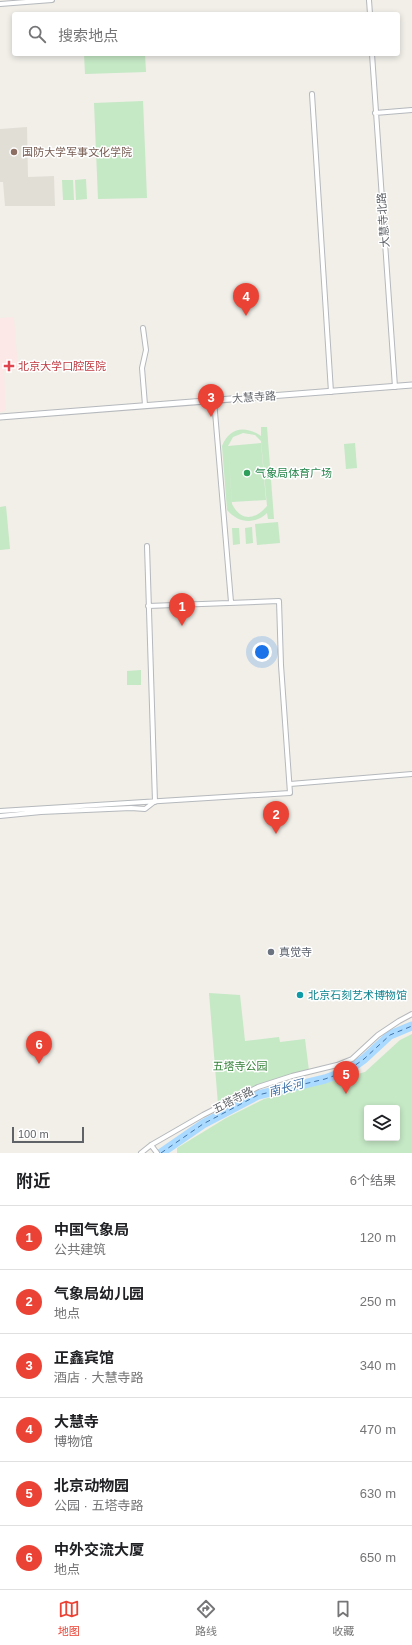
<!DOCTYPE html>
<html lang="zh">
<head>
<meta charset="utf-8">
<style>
	:root { --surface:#fff; --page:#f2f2f2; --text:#202124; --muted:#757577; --line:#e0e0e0; --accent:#ea4335 }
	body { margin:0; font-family:Helvetica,"Noto Sans SC",sans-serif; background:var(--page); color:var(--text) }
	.controls { position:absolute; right:12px; bottom:12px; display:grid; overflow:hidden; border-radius:4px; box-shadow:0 2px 6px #0003 }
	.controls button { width:36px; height:36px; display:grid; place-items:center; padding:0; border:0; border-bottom:1px solid var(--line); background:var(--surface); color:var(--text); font:20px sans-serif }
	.scale { position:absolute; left:12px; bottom:10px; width:72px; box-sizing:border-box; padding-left:4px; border:2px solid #5f6368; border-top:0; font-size:11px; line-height:14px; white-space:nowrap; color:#5f6368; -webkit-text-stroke:3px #fff; paint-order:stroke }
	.you { position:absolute; left:262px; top:652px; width:14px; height:14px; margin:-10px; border:3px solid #fff; border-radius:50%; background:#1a73e8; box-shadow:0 0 0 6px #1a73e833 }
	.badge { display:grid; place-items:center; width:26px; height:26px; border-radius:50%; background:var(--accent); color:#fff; font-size:13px; font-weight:700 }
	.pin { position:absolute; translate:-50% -33px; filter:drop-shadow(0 1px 2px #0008) }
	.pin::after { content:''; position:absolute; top:21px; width:14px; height:12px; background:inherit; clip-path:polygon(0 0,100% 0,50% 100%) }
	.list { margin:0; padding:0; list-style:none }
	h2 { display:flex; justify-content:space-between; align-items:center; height:52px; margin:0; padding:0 16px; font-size:17px }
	h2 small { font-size:13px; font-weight:400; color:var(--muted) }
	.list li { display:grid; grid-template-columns:26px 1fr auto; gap:12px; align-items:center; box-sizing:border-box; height:64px; padding:0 16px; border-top:1px solid var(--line) }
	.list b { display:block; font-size:15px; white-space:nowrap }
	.list p { margin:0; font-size:13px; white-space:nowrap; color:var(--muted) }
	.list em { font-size:13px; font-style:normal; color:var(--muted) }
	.icon { flex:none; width:22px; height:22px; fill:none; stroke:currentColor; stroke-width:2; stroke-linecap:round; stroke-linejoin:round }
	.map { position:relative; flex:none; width:412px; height:1153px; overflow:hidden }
	.search { position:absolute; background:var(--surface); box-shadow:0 2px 6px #0003; left:12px; right:12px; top:12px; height:44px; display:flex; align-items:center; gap:10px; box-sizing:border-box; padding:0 14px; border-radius:4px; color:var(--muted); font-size:15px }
	.sheet { height:436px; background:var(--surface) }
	nav { display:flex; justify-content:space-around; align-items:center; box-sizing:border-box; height:56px; border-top:1px solid var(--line); background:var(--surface); font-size:11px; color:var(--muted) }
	nav a { display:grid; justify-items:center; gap:2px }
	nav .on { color:var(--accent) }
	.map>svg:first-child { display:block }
	.education { fill:#e1ded6 }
	.medical { fill:#fce8e6 }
	.green { fill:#c5e8c5; fill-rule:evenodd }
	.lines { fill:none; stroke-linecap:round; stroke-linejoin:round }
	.river { stroke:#aadaff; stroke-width:9 }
	.ferry { stroke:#4174aa; stroke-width:1; stroke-dasharray:5 4; stroke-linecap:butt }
	.minor-casing { stroke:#b5b8bc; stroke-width:6 }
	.tertiary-casing { stroke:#b5b8bc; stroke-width:7 }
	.minor { stroke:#fff; stroke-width:4 }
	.tertiary { stroke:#fff; stroke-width:5 }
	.education-dot { fill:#8d6e63; stroke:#fff; stroke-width:1.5 }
	.health-dot { fill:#e0444e; stroke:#fff; stroke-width:1.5 }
	.leisure-dot { fill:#2e9e5b; stroke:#fff; stroke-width:1.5 }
	.worship-dot { fill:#6b7280; stroke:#fff; stroke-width:1.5 }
	.culture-dot { fill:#0f9aa8; stroke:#fff; stroke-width:1.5 }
	.labels { text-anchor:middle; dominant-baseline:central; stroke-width:3; stroke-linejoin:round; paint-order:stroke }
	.education-label { font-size:11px; fill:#785e54; stroke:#fff; text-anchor:start }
	.street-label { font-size:11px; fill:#5f6368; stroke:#fff }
	.health-label { font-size:11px; fill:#be3a42; stroke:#fff; text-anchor:start }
	.leisure-label { font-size:11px; fill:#27864d; stroke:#fff; text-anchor:start }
	.worship-label { font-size:11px; fill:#5b616d; stroke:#fff; text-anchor:start }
	.culture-label { font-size:11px; fill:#0d838f; stroke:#fff; text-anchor:start }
	.park-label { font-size:11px; fill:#348238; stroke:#fff }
	.water-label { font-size:12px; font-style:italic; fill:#4174aa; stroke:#fff }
</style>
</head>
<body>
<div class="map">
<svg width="412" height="1153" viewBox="0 0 412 1153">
	<rect width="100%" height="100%" fill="#f1efe8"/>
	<path class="education" d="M27,127L28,177L54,176L55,206H5L3,182H0V129Z"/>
	<path class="medical" d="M14,317L18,369L4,371L6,411L0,412V318Z"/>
	<path class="green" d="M84,54H145L146,72L85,74Z
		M143,101L147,198L98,199L94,103Z
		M86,179L87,199L76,200L75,180Z
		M62,180H73L74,200H63Z
		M261,427H267L274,519H268L267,513C255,525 238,523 227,510L222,446C230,426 246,426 261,436ZM243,433L255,435L261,441L267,506C255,520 241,522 232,504L228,446L233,437Z
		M261,443L266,500L232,502L228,446Z
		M355,443L357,468L346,469L344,444Z
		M6,506L10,549L0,550V507Z
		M278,522L280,543L257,545L255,524Z
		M252,527L253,543L246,544L245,528Z
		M232,528H239L240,544L233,545Z
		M141,670V685H127V671Z
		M209,993L240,995L245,1041L279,1037L280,1042L305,1039L309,1071L259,1085L218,1104Z
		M412,1034V1153H177V1148L226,1118L264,1099L365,1072L400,1040ZM367,1108H397V1138H367Z"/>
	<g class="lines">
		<path class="river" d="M161,1153L203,1124L258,1095L325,1079L347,1071L364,1059L390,1035L412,1026"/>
		<path class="ferry" d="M161,1153L203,1124L258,1095L325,1079L347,1071L364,1059L390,1035L412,1026"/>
		<g class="minor-casing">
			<path id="minor" d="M369,0L370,14
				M0,4L52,0
				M372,54L395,387
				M312,94L331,392
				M375,113L412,110
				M143,328L146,350L142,368L145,405
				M214,400L231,602
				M147,546L155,802
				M290,784L412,774
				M0,811L290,793L281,665L279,601L148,606
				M0,816L41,812L131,808L145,809L154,802
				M151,1145L157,1153
				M141,1153L151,1145L203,1115L258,1087L292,1076L337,1065L352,1059L378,1035L399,1021L412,1014"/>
		</g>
		<g class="tertiary-casing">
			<path id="tertiary" d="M0,417L412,385"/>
		</g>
		<use href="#minor" class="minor"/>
		<use href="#tertiary" class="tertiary"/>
	</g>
	<circle class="education-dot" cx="14" cy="152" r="4"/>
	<path class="health-dot" d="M7 360h4v4h4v4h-4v4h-4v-4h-4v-4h4z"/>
	<circle class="leisure-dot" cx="247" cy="473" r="4"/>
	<circle class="worship-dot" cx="271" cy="952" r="4"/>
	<circle class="culture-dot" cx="300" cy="995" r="4"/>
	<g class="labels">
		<g class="education-label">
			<text x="22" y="152">国防大学军事文化学院</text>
		</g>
		<g class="street-label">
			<text transform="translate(383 220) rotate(-94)">大慧寺北路</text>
			<text transform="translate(254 397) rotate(-4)">大慧寺路</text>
			<text transform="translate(233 1100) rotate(-27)">五塔寺路</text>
		</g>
		<g class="health-label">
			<text x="18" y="366">北京大学口腔医院</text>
		</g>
		<g class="leisure-label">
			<text x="255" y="473">气象局体育广场</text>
		</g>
		<g class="worship-label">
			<text x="279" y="952">真觉寺</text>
		</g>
		<g class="culture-label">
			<text x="308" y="995">北京石刻艺术博物馆</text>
		</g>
		<g class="park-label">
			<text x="240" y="1066">五塔寺公园</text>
		</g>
		<g class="water-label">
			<text transform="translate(286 1088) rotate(-15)">南长河</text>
		</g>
	</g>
</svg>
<div class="controls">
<button><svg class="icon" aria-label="layers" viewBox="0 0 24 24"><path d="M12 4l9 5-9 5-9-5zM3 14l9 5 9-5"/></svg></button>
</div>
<div class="scale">100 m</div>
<div class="you"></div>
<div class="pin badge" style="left:182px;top:626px">1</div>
<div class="pin badge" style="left:276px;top:834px">2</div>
<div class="pin badge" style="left:211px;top:417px">3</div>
<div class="pin badge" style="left:246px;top:316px">4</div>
<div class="pin badge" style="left:346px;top:1094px">5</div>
<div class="pin badge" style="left:39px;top:1064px">6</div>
<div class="search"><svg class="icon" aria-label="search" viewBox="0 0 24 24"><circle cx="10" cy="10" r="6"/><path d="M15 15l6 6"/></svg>搜索地点</div>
</div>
<section class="sheet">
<h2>附近<small>6个结果</small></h2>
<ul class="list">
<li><span class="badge">1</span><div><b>中国气象局</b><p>公共建筑</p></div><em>120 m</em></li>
<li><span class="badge">2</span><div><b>气象局幼儿园</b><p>地点</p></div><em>250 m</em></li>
<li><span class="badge">3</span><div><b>正鑫宾馆</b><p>酒店 · 大慧寺路</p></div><em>340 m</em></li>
<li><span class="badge">4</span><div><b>大慧寺</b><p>博物馆</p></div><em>470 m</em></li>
<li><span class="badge">5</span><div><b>北京动物园</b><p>公园 · 五塔寺路</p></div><em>630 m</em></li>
<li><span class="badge">6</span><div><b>中外交流大厦</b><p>地点</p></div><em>650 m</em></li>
</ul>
</section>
<nav>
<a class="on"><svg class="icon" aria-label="map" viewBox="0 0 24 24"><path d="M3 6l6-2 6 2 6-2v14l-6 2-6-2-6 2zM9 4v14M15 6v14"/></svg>地图</a>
<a><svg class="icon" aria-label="directions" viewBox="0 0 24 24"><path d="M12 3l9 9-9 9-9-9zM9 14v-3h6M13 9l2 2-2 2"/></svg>路线</a>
<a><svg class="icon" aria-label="saved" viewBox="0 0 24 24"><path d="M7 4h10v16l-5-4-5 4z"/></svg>收藏</a>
</nav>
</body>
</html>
